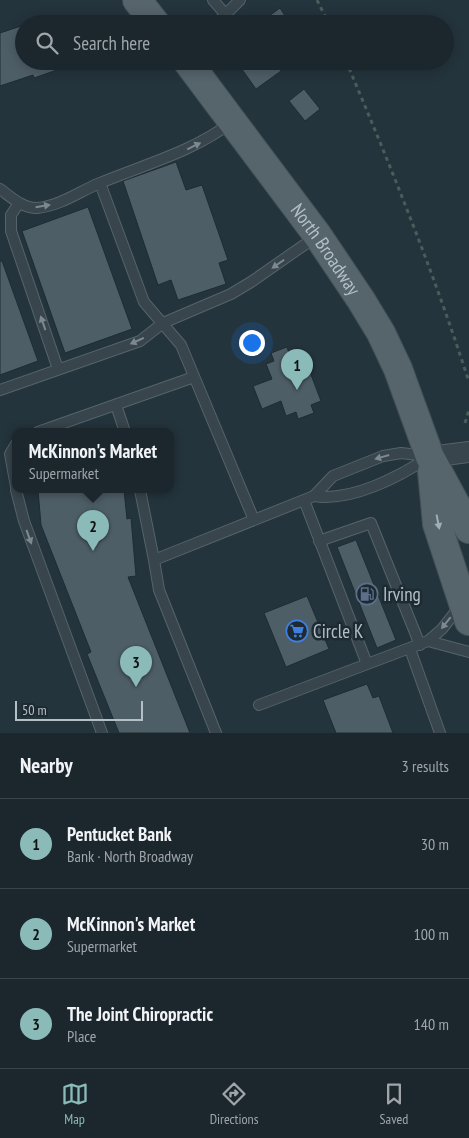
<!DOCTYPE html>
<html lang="en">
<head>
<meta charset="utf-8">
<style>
	:root { --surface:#1b272d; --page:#283339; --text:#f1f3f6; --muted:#a0a5aa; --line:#394449; --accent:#8bbbb9 }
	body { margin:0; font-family:"PT Sans Narrow",sans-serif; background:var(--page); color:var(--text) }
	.scale { position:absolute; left:15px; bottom:12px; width:128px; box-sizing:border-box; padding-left:5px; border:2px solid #b4c0c8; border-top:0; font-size:14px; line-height:18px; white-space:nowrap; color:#b4c0c8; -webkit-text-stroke:4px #1d2a31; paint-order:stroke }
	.you { position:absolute; left:251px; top:342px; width:18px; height:18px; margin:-12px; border:4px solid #fff; border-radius:50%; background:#1a73e8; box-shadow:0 0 0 8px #1a73e833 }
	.badge { display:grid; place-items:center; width:32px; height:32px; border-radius:50%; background:var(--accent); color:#111; font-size:16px; font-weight:700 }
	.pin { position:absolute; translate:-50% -41px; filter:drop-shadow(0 1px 2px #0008) }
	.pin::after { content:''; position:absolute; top:26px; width:18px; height:15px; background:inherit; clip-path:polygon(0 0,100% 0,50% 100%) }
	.popup { position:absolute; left:12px; top:428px; width:162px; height:65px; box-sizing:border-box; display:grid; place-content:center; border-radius:10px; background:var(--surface); filter:drop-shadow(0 1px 4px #0005); font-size:16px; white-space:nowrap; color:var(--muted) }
	.popup b { font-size:19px; color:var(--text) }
	.popup::after { content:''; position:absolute; left:50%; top:100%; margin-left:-10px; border:10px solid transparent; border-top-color:var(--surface) }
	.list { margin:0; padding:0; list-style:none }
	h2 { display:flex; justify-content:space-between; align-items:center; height:65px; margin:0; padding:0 20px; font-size:21px }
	h2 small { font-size:16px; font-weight:400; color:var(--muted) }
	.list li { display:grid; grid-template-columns:32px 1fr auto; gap:15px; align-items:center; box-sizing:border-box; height:90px; padding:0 20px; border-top:1px solid var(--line) }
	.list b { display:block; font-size:19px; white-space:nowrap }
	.list p { margin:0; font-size:16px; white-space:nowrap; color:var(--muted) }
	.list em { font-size:16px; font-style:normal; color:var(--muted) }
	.icon { flex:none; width:28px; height:28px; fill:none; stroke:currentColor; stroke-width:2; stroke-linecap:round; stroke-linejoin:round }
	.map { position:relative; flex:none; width:469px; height:733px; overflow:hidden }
	.search { position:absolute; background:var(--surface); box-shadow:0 2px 12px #0003; left:15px; right:15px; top:15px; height:55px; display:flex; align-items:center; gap:12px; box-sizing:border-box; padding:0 18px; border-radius:28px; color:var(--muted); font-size:19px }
	.sheet { height:335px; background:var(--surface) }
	nav { display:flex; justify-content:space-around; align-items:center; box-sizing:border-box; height:70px; border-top:1px solid var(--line); background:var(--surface); font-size:14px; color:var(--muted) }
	nav a { display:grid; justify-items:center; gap:2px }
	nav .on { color:var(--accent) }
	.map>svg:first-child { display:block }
	.building { fill:#4e5e67; stroke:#1f2c33 }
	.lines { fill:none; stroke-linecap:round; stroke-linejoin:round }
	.lane-casing { stroke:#56636a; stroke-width:12 }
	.street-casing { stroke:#56636a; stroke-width:22 }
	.primary-casing { stroke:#445158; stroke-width:30 }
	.path { stroke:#485e5b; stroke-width:3; stroke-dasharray:4 4; stroke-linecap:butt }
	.lane { stroke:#38454c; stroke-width:10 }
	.street { stroke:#38454c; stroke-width:20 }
	.primary { stroke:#56646c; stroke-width:28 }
	.oneway { fill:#7c8990 }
	.oneway2 { fill:#a1aeb6 }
	.labels { text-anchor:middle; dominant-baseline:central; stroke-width:5; stroke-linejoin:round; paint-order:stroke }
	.street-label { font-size:19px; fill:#b4c0c8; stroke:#1d2a31 }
	.poi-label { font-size:19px; fill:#b4c0c8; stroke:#1d2a31; text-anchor:start }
</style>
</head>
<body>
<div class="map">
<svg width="469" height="733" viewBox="0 0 469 733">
	<rect width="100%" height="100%" fill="#24343c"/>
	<path class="building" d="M280,8L290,24H274L269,16Z
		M24,25V61H76L77,63L34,78L33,75L0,86V33Z
		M236,61H274L281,71L256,89Z
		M304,89L320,109L305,121L289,101Z
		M176,162L186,190L202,185L228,260L219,263L226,284L178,300L171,280L158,285L123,181Z
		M88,207L132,329L65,353L22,231Z
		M0,261H2L38,361L0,375Z
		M287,347L290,356L302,351L321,401L311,405L314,413L298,419L296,412L286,416L281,401L262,409L253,386L272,379L266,364L274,361L271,353Z
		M38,490H124L127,519L131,518L136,576L128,577L190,733H119L87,654L91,652L41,525Z
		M356,540L396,640L377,648L337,547Z
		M307,596L329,649L286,667L264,613Z
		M367,684L373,698L379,696L393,733H336L323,700Z"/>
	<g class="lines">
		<g class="lane-casing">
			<path id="lane" d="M213,0L226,15
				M216,24L240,0
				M100,183L144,302L181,345L254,520
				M0,189C11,197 22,208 37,208C60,206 80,191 100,183C146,164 192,152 232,122
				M19,203L11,215V231L58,369
				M0,390L140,341L163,323L231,294L251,282L317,236
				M116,405L125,432
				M38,432L194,377
				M16,444L10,454L16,487
				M16,490L24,521L102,733
				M140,490L154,560
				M314,496C351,502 399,477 429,457
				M304,500L367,664
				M319,541L371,523L420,645
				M428,641L469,652
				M410,649L440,733
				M259,705L428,641L442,629L460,606
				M216,733L159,590L154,560L314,496L333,476L383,456L401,453L427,456"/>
		</g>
		<g class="street-casing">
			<path id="street" d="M430,457L469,452"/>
		</g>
		<g class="primary-casing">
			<g id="primary">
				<path d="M137,0L156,24"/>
				<path id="s1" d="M187,61L318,236L361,300L381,333L398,369L430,457L469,529"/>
				<path d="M432,471L437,524L469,621"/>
			</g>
		</g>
		<path class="path" d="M317,0L329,24
			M346,61C391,167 434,273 469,382
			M465,423L469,410"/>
		<use href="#lane" class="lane"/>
		<use href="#street" class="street"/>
		<use href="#primary" class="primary"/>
	</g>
	<defs><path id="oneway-solid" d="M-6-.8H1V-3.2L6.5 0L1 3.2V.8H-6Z" transform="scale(1.25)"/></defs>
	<g class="oneway">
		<use href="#oneway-solid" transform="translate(194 146) rotate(-26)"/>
		<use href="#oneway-solid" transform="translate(43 206) rotate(-9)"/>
		<use href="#oneway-solid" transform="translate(278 264) rotate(145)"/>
		<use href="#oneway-solid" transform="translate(43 323) rotate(-109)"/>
		<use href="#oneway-solid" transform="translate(137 341) rotate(156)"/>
		<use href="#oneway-solid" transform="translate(382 457) rotate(164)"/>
		<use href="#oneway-solid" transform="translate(29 537) rotate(70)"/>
		<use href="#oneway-solid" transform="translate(446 623) rotate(129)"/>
	</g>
	<use class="oneway2" href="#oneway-solid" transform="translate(438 522) rotate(79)"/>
	<defs>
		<g id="fuel-ring" transform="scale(1.125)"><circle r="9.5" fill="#1d2a31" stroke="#5c6f8a" stroke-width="1.5"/><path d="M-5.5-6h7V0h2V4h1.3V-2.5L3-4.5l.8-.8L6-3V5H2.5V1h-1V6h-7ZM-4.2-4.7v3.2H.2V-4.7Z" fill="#5c6f8a"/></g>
		<g id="supermarket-ring" transform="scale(1.125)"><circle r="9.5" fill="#1d2a31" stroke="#3f7fe0" stroke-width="1.5"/><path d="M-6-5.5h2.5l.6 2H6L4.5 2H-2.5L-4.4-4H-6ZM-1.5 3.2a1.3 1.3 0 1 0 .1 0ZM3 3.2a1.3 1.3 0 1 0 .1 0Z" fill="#3f7fe0"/></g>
	</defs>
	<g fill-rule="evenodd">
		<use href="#fuel-ring" x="367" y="594"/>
		<use href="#supermarket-ring" x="297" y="631"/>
	</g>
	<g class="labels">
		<g class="street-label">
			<text stroke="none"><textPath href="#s1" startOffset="234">North Broadway</textPath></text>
		</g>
		<g class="poi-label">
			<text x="383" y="594">Irving</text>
			<text x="313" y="631">Circle K</text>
		</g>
	</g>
</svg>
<div class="scale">50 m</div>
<div class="you"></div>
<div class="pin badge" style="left:297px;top:390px">1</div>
<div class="pin badge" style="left:93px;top:551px">2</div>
<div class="popup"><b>McKinnon's Market</b>Supermarket</div>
<div class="pin badge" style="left:136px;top:687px">3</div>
<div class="search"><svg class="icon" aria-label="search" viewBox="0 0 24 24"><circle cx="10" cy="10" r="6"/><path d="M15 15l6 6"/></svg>Search here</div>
</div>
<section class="sheet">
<h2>Nearby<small>3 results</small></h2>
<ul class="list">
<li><span class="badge">1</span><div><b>Pentucket Bank</b><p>Bank · North Broadway</p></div><em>30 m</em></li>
<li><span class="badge">2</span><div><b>McKinnon's Market</b><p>Supermarket</p></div><em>100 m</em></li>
<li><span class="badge">3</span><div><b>The Joint Chiropractic</b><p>Place</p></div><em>140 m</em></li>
</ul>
</section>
<nav>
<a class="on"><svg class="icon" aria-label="map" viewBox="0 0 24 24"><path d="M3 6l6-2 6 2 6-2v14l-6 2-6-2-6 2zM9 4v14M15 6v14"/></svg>Map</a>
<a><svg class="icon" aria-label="directions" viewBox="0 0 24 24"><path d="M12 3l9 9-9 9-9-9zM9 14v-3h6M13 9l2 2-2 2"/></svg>Directions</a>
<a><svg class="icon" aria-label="saved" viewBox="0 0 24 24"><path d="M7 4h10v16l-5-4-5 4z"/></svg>Saved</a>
</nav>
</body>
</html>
